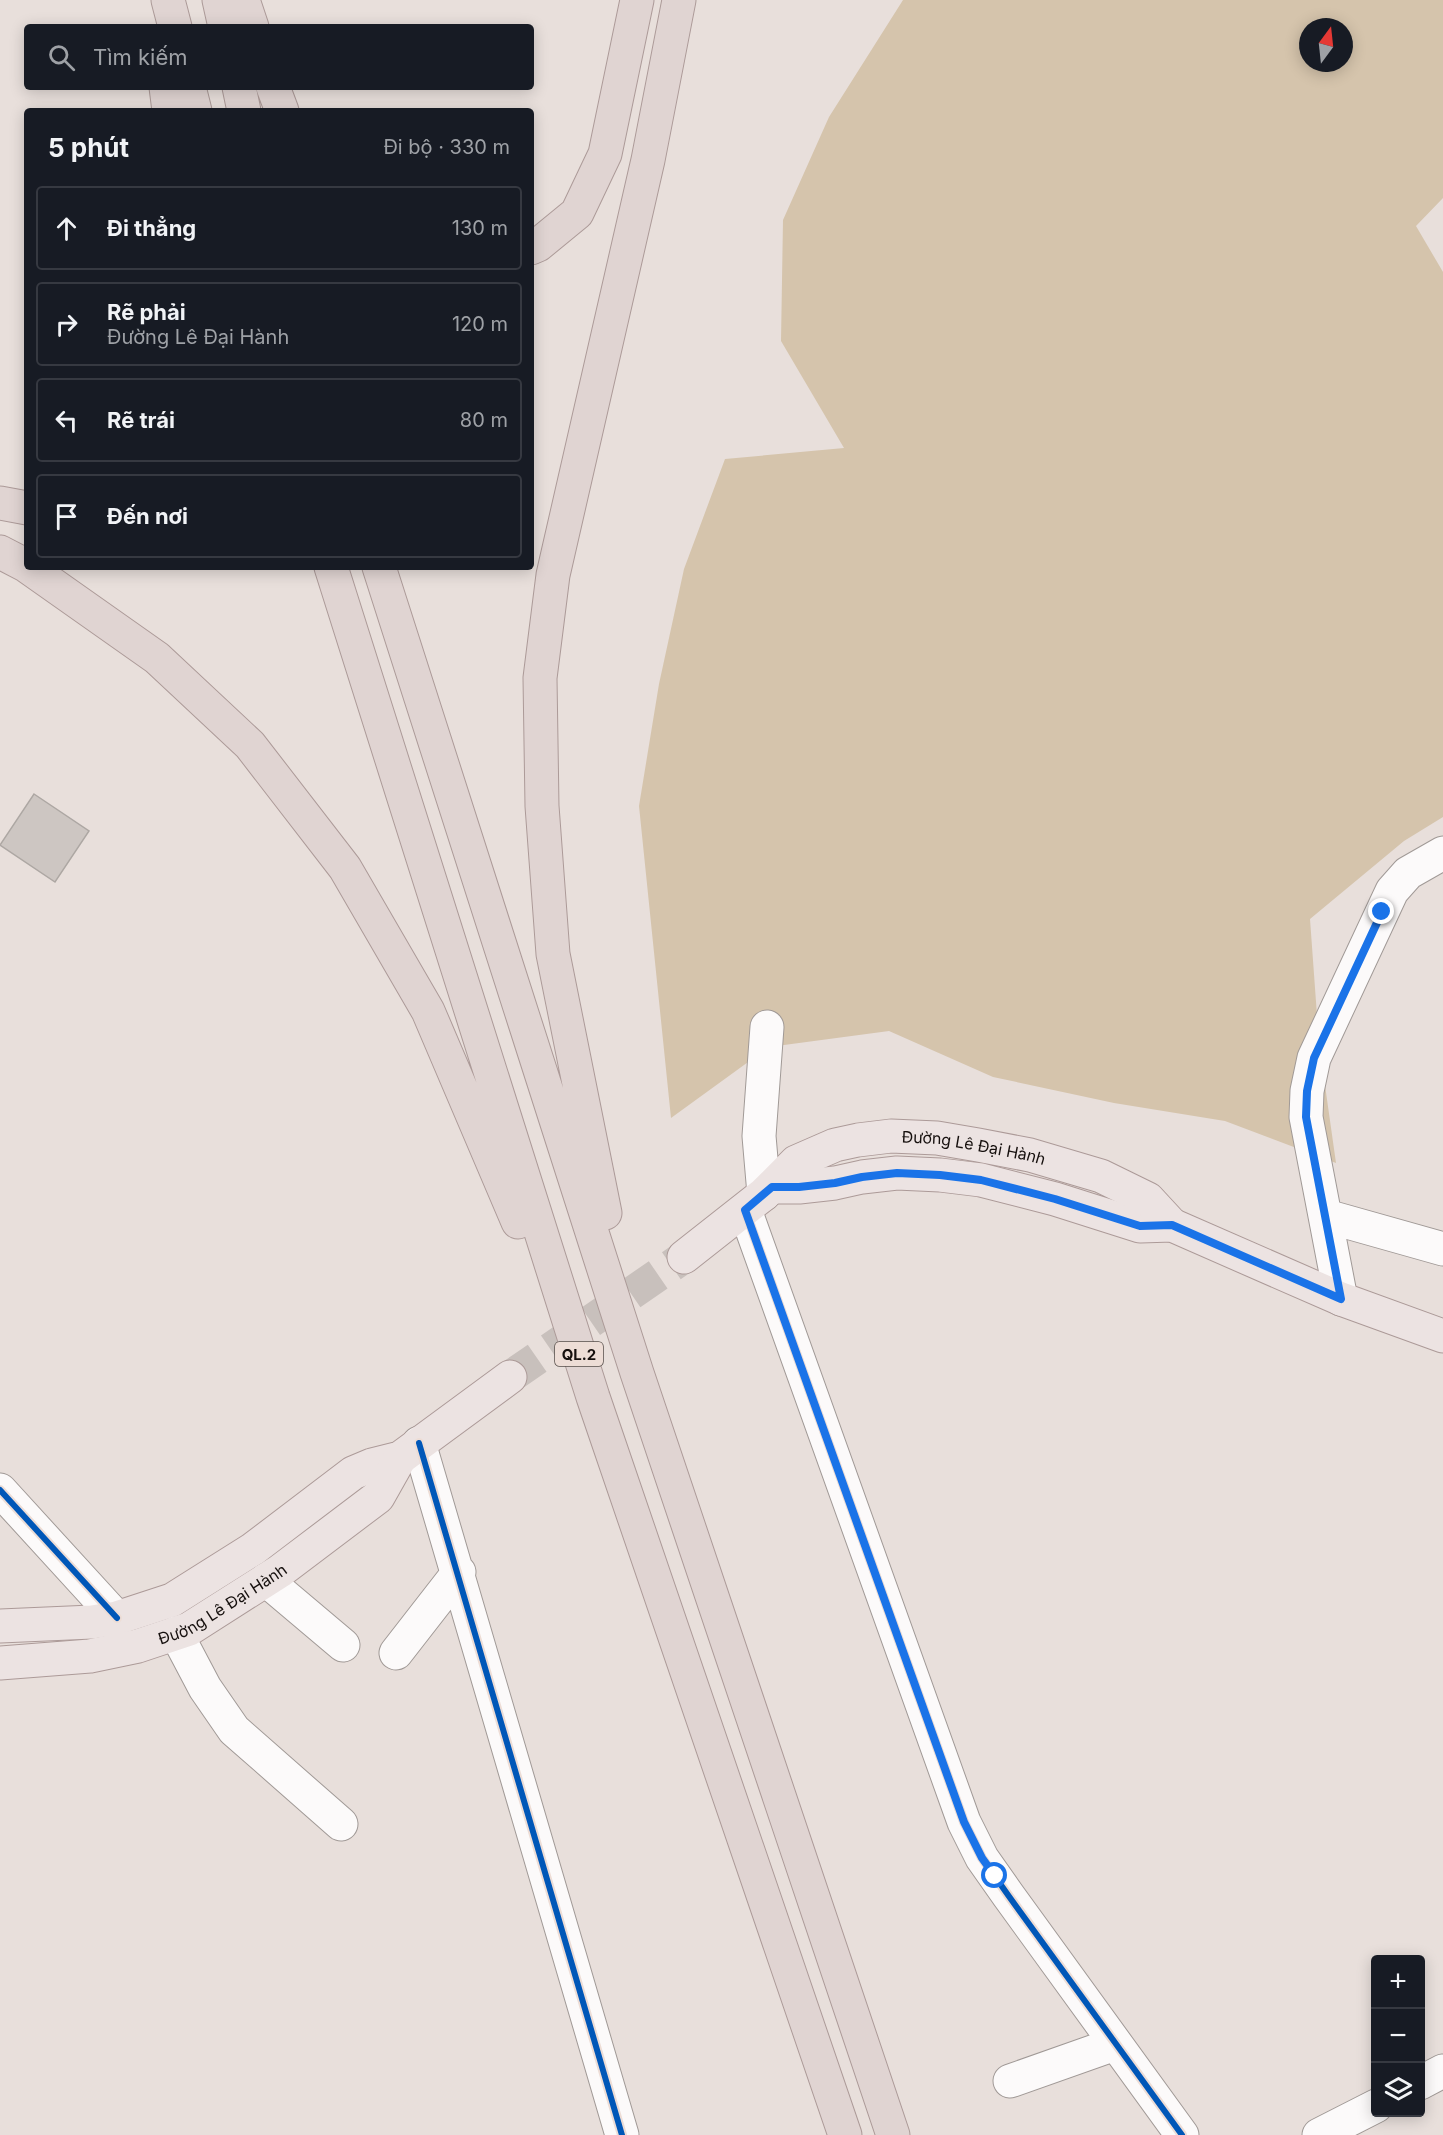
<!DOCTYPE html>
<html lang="vi">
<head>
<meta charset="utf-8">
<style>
	:root { --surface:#171b24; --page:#20242c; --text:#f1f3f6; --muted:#9ea1a6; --line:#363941 }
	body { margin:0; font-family:Inter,sans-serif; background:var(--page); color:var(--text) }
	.controls { position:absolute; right:18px; bottom:18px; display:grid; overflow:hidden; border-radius:6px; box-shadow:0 3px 15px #0003 }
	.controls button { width:54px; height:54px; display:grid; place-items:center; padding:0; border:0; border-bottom:2px solid var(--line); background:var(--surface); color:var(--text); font:30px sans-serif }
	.compass { position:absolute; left:1299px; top:18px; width:54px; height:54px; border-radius:50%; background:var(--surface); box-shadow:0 3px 15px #0003; rotate:15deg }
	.stop { position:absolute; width:18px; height:18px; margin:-14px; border:4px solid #1a73e8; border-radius:50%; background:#fff }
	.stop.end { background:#1a73e8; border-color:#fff; box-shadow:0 2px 6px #0008 }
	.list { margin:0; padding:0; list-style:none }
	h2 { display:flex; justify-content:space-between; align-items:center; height:78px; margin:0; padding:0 24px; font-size:26px }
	h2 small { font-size:20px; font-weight:400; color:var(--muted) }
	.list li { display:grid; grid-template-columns:39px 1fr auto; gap:18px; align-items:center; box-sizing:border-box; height:84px; margin:0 12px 12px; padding:0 12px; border:2px solid var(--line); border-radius:6px }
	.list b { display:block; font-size:22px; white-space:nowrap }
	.list p { margin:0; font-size:20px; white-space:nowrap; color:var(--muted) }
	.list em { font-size:20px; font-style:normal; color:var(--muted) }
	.icon { flex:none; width:33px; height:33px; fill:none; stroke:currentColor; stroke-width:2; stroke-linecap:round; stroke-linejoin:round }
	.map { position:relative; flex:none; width:1443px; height:2135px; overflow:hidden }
	.search { position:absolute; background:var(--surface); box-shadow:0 3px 15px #0003; left:24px; top:24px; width:510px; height:66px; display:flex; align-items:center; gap:15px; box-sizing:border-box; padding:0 21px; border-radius:6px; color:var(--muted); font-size:22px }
	.panel { position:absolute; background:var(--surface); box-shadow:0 3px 15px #0003; left:24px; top:108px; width:510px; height:462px; border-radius:6px }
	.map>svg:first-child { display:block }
	.green { fill:#d5c4ac; fill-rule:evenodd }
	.building { fill:#cdc6c2; stroke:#ada7a3; stroke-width:1.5 }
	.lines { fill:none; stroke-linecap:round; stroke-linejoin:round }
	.major-tunnel { stroke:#c8c0bc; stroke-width:33; stroke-dasharray:33 16; stroke-linecap:butt }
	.minor-casing { stroke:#a09996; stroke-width:35 }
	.major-casing { stroke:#ac9a98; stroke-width:35 }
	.highway-casing { stroke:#ac9a98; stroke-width:35 }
	.minor { stroke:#fcfafa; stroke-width:33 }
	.major { stroke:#ece3e2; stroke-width:33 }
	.highway { stroke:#e0d4d2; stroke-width:33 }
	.cycleway-casing { stroke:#edddd6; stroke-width:10 }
	.cycleway { stroke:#0057b8; stroke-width:6 }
	.route { stroke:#1a73e8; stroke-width:8 }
	.labels { text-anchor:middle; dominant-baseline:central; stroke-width:4.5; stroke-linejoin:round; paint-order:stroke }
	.shield { fill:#edddd6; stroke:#564e4a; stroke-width:1.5 }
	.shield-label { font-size:15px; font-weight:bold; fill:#16100e }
	.street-label { font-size:16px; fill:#16100e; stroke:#edddd6 }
</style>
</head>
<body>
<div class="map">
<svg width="1443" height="2135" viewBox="0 0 1443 2135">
	<rect width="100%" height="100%" fill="#e8dfdb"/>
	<path class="green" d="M903,0H1443V198L1416,226L1443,272V817L1404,841L1310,919L1319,1043L1336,1163L1225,1121L1114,1103L993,1077L889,1031L769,1047L671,1118L639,806L659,684L684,569L725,459L844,448L781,341L783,220L829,117ZM1308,27H1344V63H1308Z"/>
	<path class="building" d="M34,794L89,831L55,882L0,845Z"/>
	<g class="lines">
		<path class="major-tunnel" d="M510,1377L684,1257"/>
		<g class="minor-casing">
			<path id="minor" d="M764,1194L759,1136L767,1027
				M745,1210L964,1822L982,1858L1008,1895L1182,2135
				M1326,1216L1443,1249
				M1341,1299L1306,1117L1307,1091L1314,1058L1392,891L1408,873L1443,853
				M419,1443L622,2135
				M0,1490L117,1618
				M266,1580L343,1645
				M176,1633L205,1688L234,1730L341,1824
				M396,1653L459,1572
				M1010,2081L1115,2044
				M1420,2083L1443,2071
				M1319,2135L1376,2106"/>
		</g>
		<g class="major-casing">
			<g id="major">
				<path d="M772,1187H799L835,1183L862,1177L897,1173L940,1175L981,1180L1055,1199L1140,1226L1172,1225L1341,1299L1443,1336"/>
				<path id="s1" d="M684,1257L764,1194L796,1162L835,1145L858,1140L891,1136L937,1138L978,1145L1030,1155L1101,1176L1148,1199L1172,1225"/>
				<path d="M0,1626L92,1622L117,1618L172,1600L253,1549L353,1473L372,1465L400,1458L510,1377"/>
				<path id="s2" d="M0,1663L90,1656L138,1646L189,1629L280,1571L378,1497L400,1458"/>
			</g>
		</g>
		<g class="highway-casing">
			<path id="highway" d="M168,0L175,27
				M219,0L225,27
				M243,0L252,27
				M166,87L169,111
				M189,87L195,111
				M239,87L244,111
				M273,87L282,111
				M531,248L538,245L577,213L605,154L637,0
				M0,503L27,508
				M0,552L27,566
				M28,567L157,658L250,745L345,868L428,1011L518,1222
				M331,567L593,1397L845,2135
				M379,567L637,1373L893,2135
				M605,1213L553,954L542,806L540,678L553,575L648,160L679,0"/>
		</g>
		<use href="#minor" class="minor"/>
		<use href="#major" class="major"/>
		<use href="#highway" class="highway"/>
		<g class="cycleway-casing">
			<path id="cycleway" d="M745,1210L964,1822L982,1858L1008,1895L1182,2135
				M419,1443L622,2135
				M0,1490L117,1618"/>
		</g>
		<use href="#cycleway" class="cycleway"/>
	</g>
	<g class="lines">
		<path class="route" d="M995,1876L982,1858L964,1822L745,1210L772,1187H799L835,1183L862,1177L897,1173L940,1175L981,1180L1055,1199L1140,1226L1172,1225L1341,1299L1306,1117L1307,1091L1314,1058L1382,912"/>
	</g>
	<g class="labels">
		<rect class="shield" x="555" y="1342" width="48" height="24" rx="4.5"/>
		<g class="shield-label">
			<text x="579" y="1354">QL.2</text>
		</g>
		<g class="street-label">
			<text stroke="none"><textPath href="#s1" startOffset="330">Đường Lê Đại Hành</textPath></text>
			<text stroke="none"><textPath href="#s2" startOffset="234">Đường Lê Đại Hành</textPath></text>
		</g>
	</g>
</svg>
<div class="controls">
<button>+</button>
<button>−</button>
<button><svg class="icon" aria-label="layers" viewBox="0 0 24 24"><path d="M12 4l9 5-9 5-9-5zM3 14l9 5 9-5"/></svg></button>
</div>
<svg class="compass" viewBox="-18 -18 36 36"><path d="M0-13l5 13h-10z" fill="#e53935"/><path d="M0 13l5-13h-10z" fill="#9ea1a6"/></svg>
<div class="stop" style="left:995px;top:1876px"></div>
<div class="stop end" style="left:1382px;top:912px"></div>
<div class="search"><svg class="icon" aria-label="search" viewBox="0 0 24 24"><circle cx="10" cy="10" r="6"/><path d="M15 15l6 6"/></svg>Tìm kiếm</div>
<section class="panel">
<h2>5 phút<small>Đi bộ · 330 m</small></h2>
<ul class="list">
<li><svg class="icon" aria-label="ahead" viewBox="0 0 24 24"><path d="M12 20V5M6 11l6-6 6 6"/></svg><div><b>Đi thẳng</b></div><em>130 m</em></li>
<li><svg class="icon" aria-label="right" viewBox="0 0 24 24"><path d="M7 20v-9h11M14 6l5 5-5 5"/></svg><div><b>Rẽ phải</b><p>Đường Lê Đại Hành</p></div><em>120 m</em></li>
<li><svg class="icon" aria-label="left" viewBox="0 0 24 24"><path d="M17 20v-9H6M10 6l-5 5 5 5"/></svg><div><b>Rẽ trái</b></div><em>80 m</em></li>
<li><svg class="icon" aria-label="arrive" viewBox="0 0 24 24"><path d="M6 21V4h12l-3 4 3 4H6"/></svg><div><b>Đến nơi</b></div></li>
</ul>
</section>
</div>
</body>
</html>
